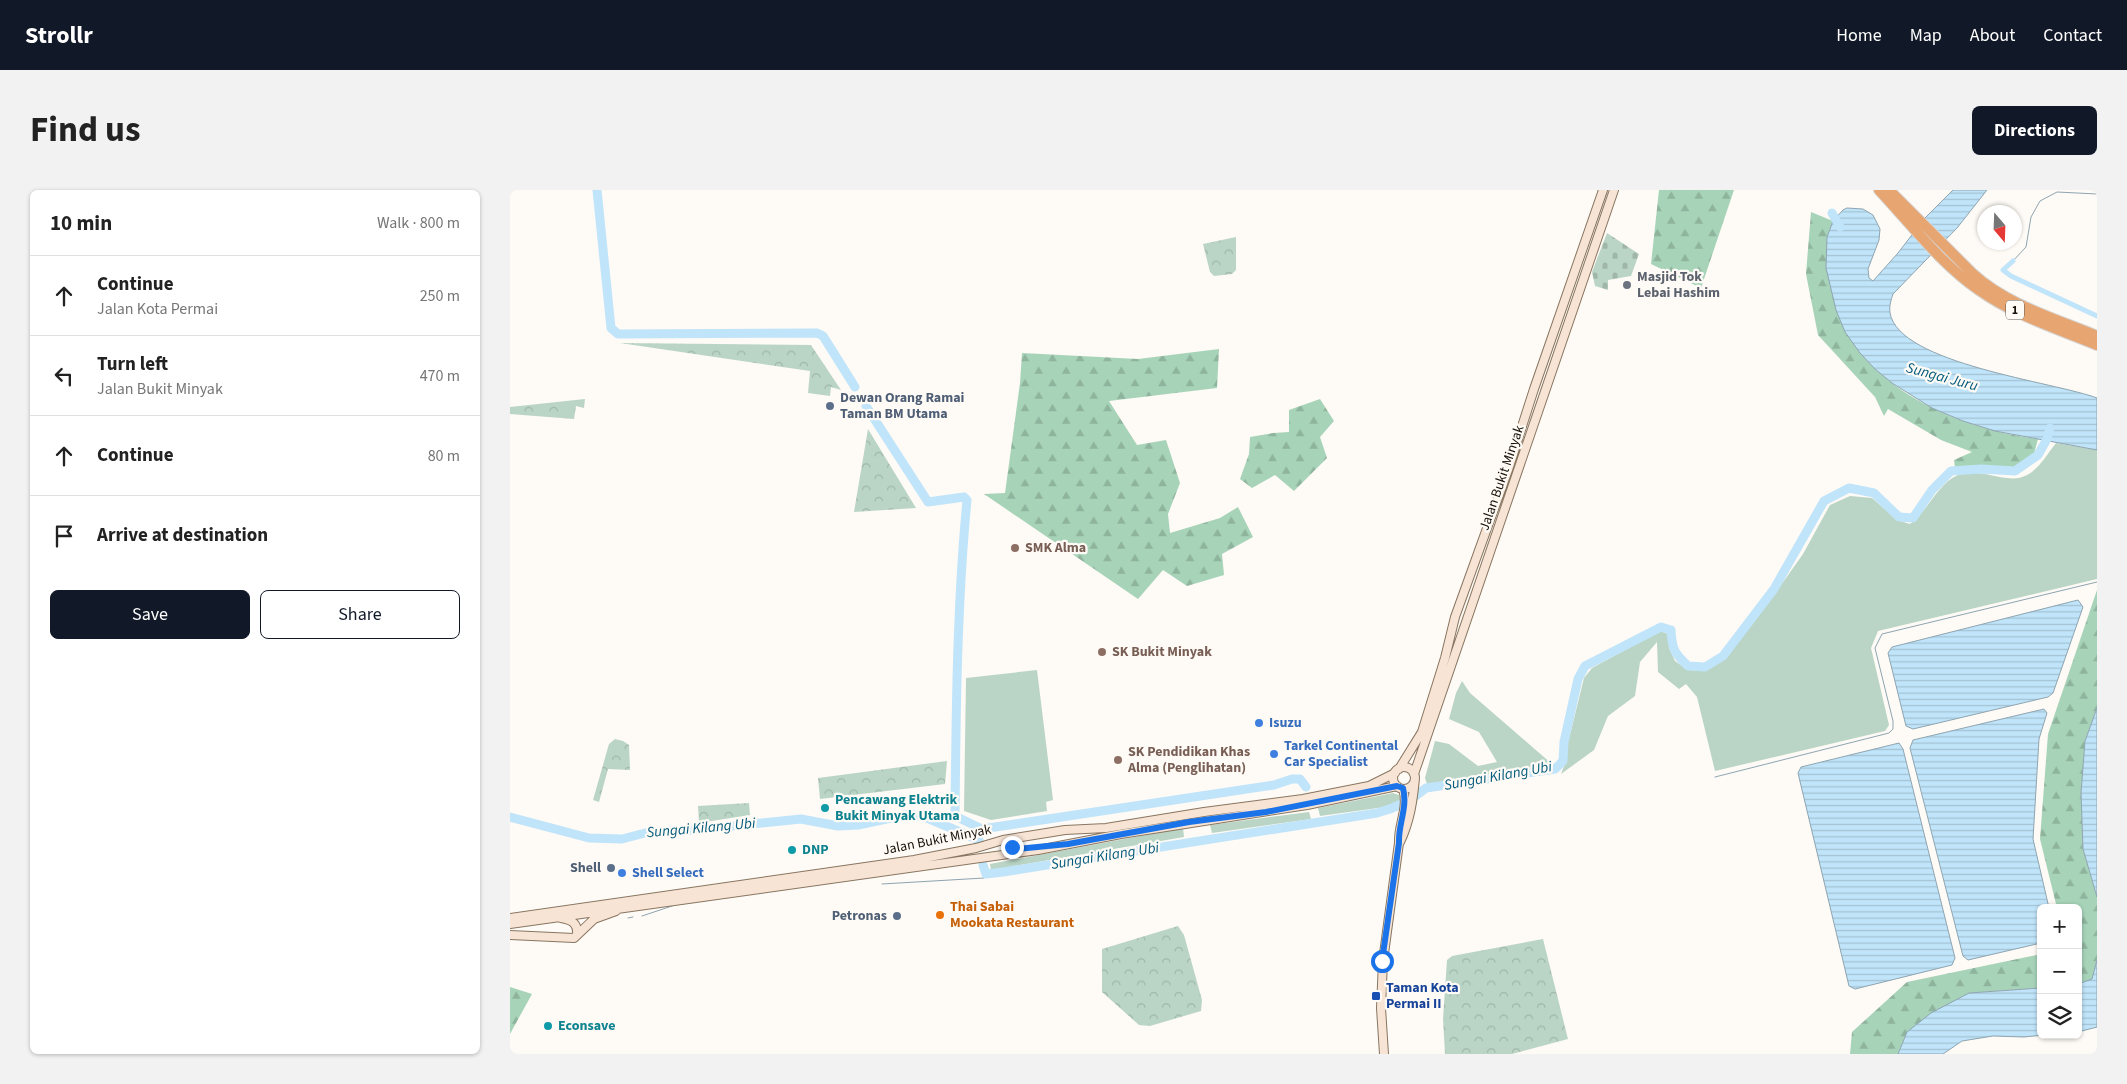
<!DOCTYPE html>
<html lang="en">
<head>
<meta charset="utf-8">
<style>
	:root { --surface:#fff; --page:#f2f2f2; --text:#222; --muted:#767676; --line:#e0e0e0; --accent:#111827 }
	body { margin:0; font-family:"Source Sans 3",sans-serif; background:var(--page); color:var(--text) }
	.controls { position:absolute; right:15px; bottom:15px; display:grid; overflow:hidden; border-radius:8px; box-shadow:0 1px 4px #0004 }
	.controls button { width:45px; height:45px; display:grid; place-items:center; padding:0; border:0; border-bottom:1px solid var(--line); background:var(--surface); color:var(--text); font:25px sans-serif }
	.compass { position:absolute; left:1467px; top:15px; width:45px; height:45px; border-radius:50%; background:var(--surface); box-shadow:0 1px 4px #0004; rotate:161deg }
	.stop { position:absolute; width:15px; height:15px; margin:-11px; border:4px solid #1a73e8; border-radius:50%; background:#fff }
	.stop.end { background:#1a73e8; border-color:#fff; box-shadow:0 1px 5px #0008 }
	.list { margin:0; padding:0; list-style:none }
	h2 { display:flex; justify-content:space-between; align-items:center; height:65px; margin:0; padding:0 20px; font-size:21px }
	h2 small { font-size:16px; font-weight:400; color:var(--muted) }
	.list li { display:grid; grid-template-columns:32px 1fr auto; gap:15px; align-items:center; box-sizing:border-box; height:80px; padding:0 20px; border-top:1px solid var(--line) }
	.list b { display:block; font-size:19px; white-space:nowrap }
	.list p { margin:0; font-size:16px; white-space:nowrap; color:var(--muted) }
	.list em { font-size:16px; font-style:normal; color:var(--muted) }
	.actions { display:flex; gap:10px; padding:15px 20px }
	.actions a { flex:1; padding:11px 0; border:1px solid var(--accent); border-radius:8px; text-align:center; font-size:18px; color:var(--accent) }
	.actions .main { background:var(--accent); color:#fff }
	.icon { flex:none; width:28px; height:28px; fill:none; stroke:currentColor; stroke-width:2; stroke-linecap:round; stroke-linejoin:round }
	.map { position:relative; flex:none; width:1587px; height:864px; overflow:hidden; border-radius:8px }
	header { display:flex; align-items:center; gap:30px; box-sizing:border-box; height:70px; padding:0 25px; background:var(--accent); color:#fff }
	header strong { font-size:24px }
	nav { display:flex; gap:28px; margin-inline-start:auto; font-size:18px }
	.intro { display:flex; align-items:center; justify-content:space-between; box-sizing:border-box; height:120px; padding:0 30px }
	h1 { margin:0; font-size:35px }
	.button { padding:12px 22px; border-radius:8px; background:var(--accent); color:#fff; font-size:18px; font-weight:700 }
	main { display:flex; gap:30px; padding:0 30px }
	aside { flex:1; background:var(--surface); border-radius:8px; box-shadow:0 1px 4px #0004 }
	.map>svg:first-child { display:block }
	.green { fill:#bad5c5 }
	.forest { fill:url(#forest-firs) }
	.cemetery { fill:url(#cemetery-stones) }
	.park { fill:url(#park-crowns) }
	.water { fill:url(#water-rules); stroke:#8ea5b1 }
	.lines { fill:none; stroke-linecap:round; stroke-linejoin:round }
	.stream { stroke:#8ea5b1; stroke-width:1 }
	.canal { stroke:#c0e4f9; stroke-width:5 }
	.river { stroke:#c0e4f9; stroke-width:9 }
	.secondary-casing { stroke:#877661; stroke-width:10 }
	.highway-casing { stroke:#d5d4d3; stroke-width:12 }
	.secondary { stroke:#f8e4d4; stroke-width:8 }
	.highway { stroke:#e7a671; stroke-width:10 }
	.route { stroke:#1a73e8; stroke-width:6 }
	.worship-dot { fill:#6b7280; stroke:#fefaf5; stroke-width:2 }
	.service-dot { fill:#5c6f8a; stroke:#fefaf5; stroke-width:2 }
	.education-dot { fill:#8d6e63; stroke:#fefaf5; stroke-width:2 }
	.shop-dot { fill:#3f7fe0; stroke:#fefaf5; stroke-width:2 }
	.culture-dot { fill:#0f9aa8; stroke:#fefaf5; stroke-width:2 }
	.food-dot { fill:#e8710a; stroke:#fefaf5; stroke-width:2 }
	.transit-dot { fill:#1a4fb4; stroke:#fefaf5; stroke-width:2 }
	.labels { text-anchor:middle; dominant-baseline:central; stroke-width:4.5; stroke-linejoin:round; paint-order:stroke }
	.shield { fill:#fefaf5; stroke:#5d5850; stroke-width:1 }
	.shield-label { font-size:12px; font-weight:bold; fill:#181209 }
	.worship-label { font-size:14px; font-weight:bold; fill:#5b616d; stroke:#fefaf5; text-anchor:start }
	.service-label { font-size:14px; font-weight:bold; fill:#4e5e75; stroke:#fefaf5; text-anchor:end }
	.street-label { font-size:14px; fill:#181209; stroke:#fefaf5 }
	.education-label { font-size:14px; font-weight:bold; fill:#785e54; stroke:#fefaf5; text-anchor:start }
	.shop-label { font-size:14px; font-weight:bold; fill:#366cbe; stroke:#fefaf5; text-anchor:start }
	.culture-label { font-size:14px; font-weight:bold; fill:#0d838f; stroke:#fefaf5; text-anchor:start }
	.food-label { font-size:14px; font-weight:bold; fill:#c56008; stroke:#fefaf5; text-anchor:start }
	.transit-label { font-size:14px; font-weight:bold; fill:#164399; stroke:#fefaf5; text-anchor:start }
	.water-label { font-size:15px; font-style:italic; fill:#035a7b; stroke:#fefaf5 }
</style>
</head>
<body>
<header>
<strong>Strollr</strong>
<nav><a>Home</a><a>Map</a><a>About</a><a>Contact</a></nav>
</header>
<div class="intro"><h1>Find us</h1><a class="button">Directions</a></div>
<main>
<aside>
<h2>10 min<small>Walk · 800 m</small></h2>
<ul class="list">
<li><svg class="icon" aria-label="ahead" viewBox="0 0 24 24"><path d="M12 20V5M6 11l6-6 6 6"/></svg><div><b>Continue</b><p>Jalan Kota Permai</p></div><em>250 m</em></li>
<li><svg class="icon" aria-label="left" viewBox="0 0 24 24"><path d="M17 20v-9H6M10 6l-5 5 5 5"/></svg><div><b>Turn left</b><p>Jalan Bukit Minyak</p></div><em>470 m</em></li>
<li><svg class="icon" aria-label="ahead" viewBox="0 0 24 24"><path d="M12 20V5M6 11l6-6 6 6"/></svg><div><b>Continue</b></div><em>80 m</em></li>
<li><svg class="icon" aria-label="arrive" viewBox="0 0 24 24"><path d="M6 21V4h12l-3 4 3 4H6"/></svg><div><b>Arrive at destination</b></div></li>
</ul>
<div class="actions"><a class="main">Save</a><a>Share</a></div>
</aside>
<div class="map">
<svg width="1587" height="864" viewBox="0 0 1587 864">
	<defs>
		<pattern id="forest-firs" width="22" height="20" patternUnits="userSpaceOnUse" patternTransform="scale(1.25)"><rect width="22" height="20" fill="#a7d3b9"/><path d="M5 1l3.5 6h-7zM16 11l3.5 6h-7z" fill="#8fb49e"/></pattern>
		<pattern id="cemetery-stones" width="16" height="16" patternUnits="userSpaceOnUse" patternTransform="scale(1.25)"><rect width="16" height="16" fill="#bad5c5"/><path d="M2 7V4a2 2 0 0 1 4 0v3zM10 15v-3a2 2 0 0 1 4 0v3z" fill="#9fb6a8"/></pattern>
		<pattern id="park-crowns" width="20" height="18" patternUnits="userSpaceOnUse" patternTransform="scale(1.25)"><rect width="20" height="18" fill="#bad5c5"/><path d="M2 6a3 3 0 1 1 6 0M12 15a3 3 0 1 1 6 0" fill="none" stroke="#9fb6a8"/></pattern>
		<pattern id="water-rules" width="6" height="5" patternUnits="userSpaceOnUse" patternTransform="scale(1.25)"><rect width="6" height="5" fill="#c0e4f9"/><path d="M0 2.5h6" fill="none" stroke="#a4c3d4"/></pattern>
	</defs>
	<rect width="100%" height="100%" fill="#fefaf5"/>
	<path class="green" d="M1546,253L1587,260V389L1368,441L1361,458L1379,535L1375,541L1205,581L1187,507L1176,494L1169,499L1148,482L1147,452L1130,472L1125,506L1098,526L1084,560L1051,584L1057,568V557L1074,488L1082,478L1150,441L1158,444L1159,458L1165,471L1178,480L1192,481L1204,475L1220,462L1243,428L1266,402L1293,364L1320,315L1340,306L1362,308L1387,330L1400,334C1419,320 1427,294 1448,285C1470,276 1497,296 1517,285C1529,279 1538,263 1546,253Z
		M527,480L543,610L536,612L537,621L481,630L454,621L456,488Z
		M952,491L960,503L1042,574L917,594L915,588L925,551L939,554L968,576L987,572L969,542L939,529L946,503Z
		M883,603L889,605L890,610L882,616L810,626L808,618Z
		M799,622L801,629L702,643L700,635Z
		M673,638L674,647L481,680L480,674Z"/>
	<path class="forest" d="M1149,0H1224L1191,98L1141,74Z
		M1301,22L1323,31C1314,56 1316,76 1322,102C1341,194 1444,238 1528,249L1524,264L1505,277L1465,276L1445,278L1444,270L1462,262L1431,250L1378,219L1374,226L1365,207L1308,145L1296,84Z
		M709,159L707,198L599,211L627,255L656,250L670,293L658,324L660,343L710,328L728,317L743,347L712,364L714,385L677,396L653,380L628,409L474,304L495,303L510,193L512,163L628,169Z
		M810,209L824,231L810,247L817,268L784,301L765,285L742,298L730,289L739,264L740,247L763,243L779,242V220Z
		M1587,400V518L1575,551L1571,603L1573,659L1587,707V770L1582,789L1568,794V718H1547L1530,649L1538,544Z
		M1531,764V798L1459,803L1397,842L1388,864H1340L1342,842L1397,792Z
		M0,797L22,804L0,844Z"/>
	<path class="cemetery" d="M1097,43L1129,64L1121,86L1098,90V100L1085,96L1082,82Z"/>
	<path class="park" d="M726,47V80L722,84L704,86L700,82L693,54Z
		M110,153L301,155L331,200L321,197L320,206L298,203L300,181Z
		M75,209L74,218L66,216L64,229L0,224V217Z
		M358,239L406,318L344,322Z
		M105,549L113,551L119,555L120,580L98,579L89,612L83,610L99,554Z
		M437,571L435,594L310,609L308,588Z
		M239,613L240,625L189,633L188,616Z
		M668,736L674,745L692,810L691,821L640,836L629,835L592,802V759Z
		M1033,749L1058,849L1002,864H935L933,829L937,770L942,766Z"/>
	<path class="water" d="M1443,0H1477L1447,38L1383,104C1381,110 1379,116 1380,123C1389,174 1545,192 1587,208V260L1485,241L1453,231L1422,218L1382,193L1365,179L1350,163L1335,142L1326,120L1316,78L1317,47L1323,31L1333,20L1337,18L1353,19L1363,25L1370,39L1369,50L1358,79L1359,88L1363,91L1388,63L1415,28Z
		M1568,410L1573,417L1543,503L1538,507L1403,539L1396,536L1378,463L1382,457Z
		M1587,518V707L1573,659L1571,603L1575,551Z
		M1534,519L1537,523L1529,549L1523,649L1539,718H1531V753L1458,770L1453,766L1400,558L1403,550Z
		M1389,553L1393,559L1445,768L1442,775L1345,799L1339,796L1288,583L1291,577Z
		M1587,770V837L1568,842V794L1582,789Z
		M1531,798V845H1534L1514,847L1483,846L1452,851L1433,864H1388L1397,842L1421,823L1459,803Z"/>
	<g class="lines">
		<path class="stream" d="M1503,71L1516,57L1521,27L1530,11L1547,2L1587,4
			M1205,587L1379,543L1383,539V531L1365,458L1372,444L1587,392
			M372,694L474,688L476,684
			M172,714L198,710
			M132,726L165,715
			M118,728L123,727"/>
		<path class="canal" d="M1503,71L1493,80L1501,86L1587,126"/>
		<path class="river" d="M87,0L101,138L108,144L307,143L313,146L345,197
			M1322,23L1330,37
			M356,216L418,312L454,307L457,310C447,415 446,520 445,626L472,639L764,595L782,589H790L796,597
			M0,627L79,648L112,649L139,642L183,640L291,629L328,636L348,635L400,624L417,628L469,650
			M473,675L476,684L493,682L867,623C886,618 901,611 916,598L1045,579L1053,571L1054,552L1068,489L1075,476L1151,437L1161,440C1162,459 1164,463 1178,476L1195,477L1213,466L1264,399L1314,311L1339,298L1364,303L1389,327L1403,328L1422,300L1441,281L1471,279L1505,281L1528,265L1537,249L1540,238"/>
		<g class="secondary-casing">
			<path id="secondary" d="M883 588a11 11 0 1 1 22 0a11 11 0 1 1-22 0Z
				M889,579L912,542L935,468L945,427L998,280L1024,199L1093,0
				M904,584L1104,0
				M890,652C900,631 903,610 905,588
				M0,728L404,670L466,658L493,650L555,640L596,638L694,622L793,609L859,596L885,583
				M51,728C63,730 68,734 67,745
				M0,734L528,660L611,644L797,615L887,596
				M0,745L64,748L84,729L106,721
				M874,864L871,818L873,771L889,653C888,634 899,618 893,599"/>
		</g>
		<g class="highway-casing">
			<path id="highway" d="M1369,0C1400,33 1432,75 1469,100C1504,125 1548,139 1587,155
				M1379,0L1463,84C1497,115 1546,129 1587,146"/>
		</g>
		<use href="#secondary" class="secondary"/>
		<use href="#highway" class="highway"/>
	</g>
	<g class="lines">
		<path class="route" d="M502,657L507,659L558,654L679,632L756,622L887,596L893,598C898,618 888,634 889,653L872,771"/>
	</g>
	<circle class="worship-dot" cx="1117" cy="95" r="5"/>
	<g class="service-dot">
		<circle cx="320" cy="216" r="5"/>
		<circle cx="101" cy="678" r="5"/>
		<circle cx="387" cy="726" r="5"/>
	</g>
	<g class="education-dot">
		<circle cx="505" cy="358" r="5"/>
		<circle cx="592" cy="462" r="5"/>
		<circle cx="608" cy="570" r="5"/>
	</g>
	<g class="shop-dot">
		<circle cx="749" cy="533" r="5"/>
		<circle cx="764" cy="564" r="5"/>
		<circle cx="112" cy="683" r="5"/>
	</g>
	<g class="culture-dot">
		<circle cx="315" cy="618" r="5"/>
		<circle cx="282" cy="660" r="5"/>
		<circle cx="38" cy="836" r="5"/>
	</g>
	<circle class="food-dot" cx="430" cy="725" r="5"/>
	<rect class="transit-dot" x="861" y="801" width="10" height="10" rx="2.5"/>
	<g class="labels">
		<rect class="shield" x="1496" y="110.5" width="18" height="19" rx="4"/>
		<g class="shield-label">
			<text x="1505" y="120">1</text>
		</g>
		<g class="worship-label">
			<text x="1127" y="87">Masjid Tok<tspan x="1127" dy="16">Lebai Hashim</tspan></text>
		</g>
		<g class="service-label">
			<text x="330" y="208" text-anchor="start">Dewan Orang Ramai<tspan x="330" dy="16">Taman BM Utama</tspan></text>
			<text x="91" y="678">Shell</text>
			<text x="377" y="726">Petronas</text>
		</g>
		<g class="street-label">
			<text transform="translate(992 288) rotate(-71)">Jalan Bukit Minyak</text>
			<text transform="translate(427 650) rotate(-11)">Jalan Bukit Minyak</text>
		</g>
		<g class="education-label">
			<text x="515" y="358">SMK Alma</text>
			<text x="602" y="462">SK Bukit Minyak</text>
			<text x="618" y="562">SK Pendidikan Khas<tspan x="618" dy="16">Alma (Penglihatan)</tspan></text>
		</g>
		<g class="shop-label">
			<text x="759" y="533">Isuzu</text>
			<text x="774" y="556">Tarkel Continental<tspan x="774" dy="16">Car Specialist</tspan></text>
			<text x="122" y="683">Shell Select</text>
		</g>
		<g class="culture-label">
			<text x="325" y="610">Pencawang Elektrik<tspan x="325" dy="16">Bukit Minyak Utama</tspan></text>
			<text x="292" y="660">DNP</text>
			<text x="48" y="836">Econsave</text>
		</g>
		<g class="food-label">
			<text x="440" y="717">Thai Sabai<tspan x="440" dy="16">Mookata Restaurant</tspan></text>
		</g>
		<g class="transit-label">
			<text x="876" y="798">Taman Kota<tspan x="876" dy="16">Permai II</tspan></text>
		</g>
		<g class="water-label">
			<text transform="translate(1432 187) rotate(15)">Sungai Juru</text>
			<text transform="translate(988 586) rotate(-10)">Sungai Kilang Ubi</text>
			<text transform="translate(191 638) rotate(-5)">Sungai Kilang Ubi</text>
			<text transform="translate(595 666) rotate(-9)">Sungai Kilang Ubi</text>
		</g>
	</g>
</svg>
<div class="controls">
<button>+</button>
<button>−</button>
<button><svg class="icon" aria-label="layers" viewBox="0 0 24 24"><path d="M12 4l9 5-9 5-9-5zM3 14l9 5 9-5"/></svg></button>
</div>
<svg class="compass" viewBox="-18 -18 36 36"><path d="M0-13l5 13h-10z" fill="#e53935"/><path d="M0 13l5-13h-10z" fill="#767676"/></svg>
<div class="stop" style="left:872px;top:771px"></div>
<div class="stop end" style="left:502px;top:657px"></div>
</div>
</main>
</body>
</html>
